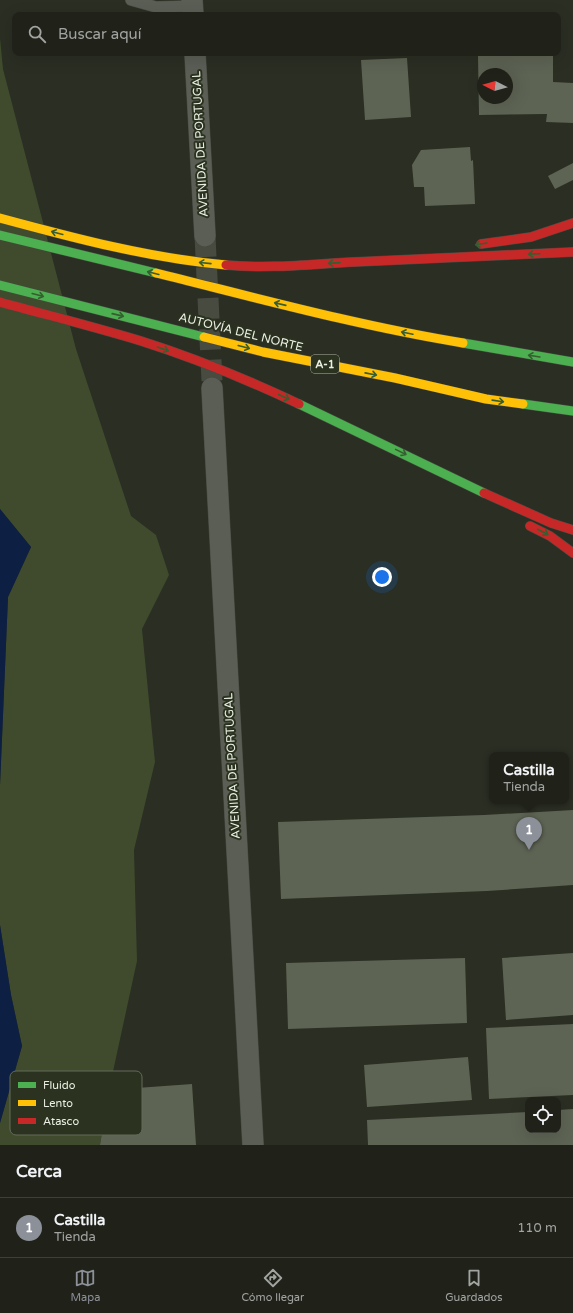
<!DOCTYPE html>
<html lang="es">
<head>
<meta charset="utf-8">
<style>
	:root { --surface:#20221a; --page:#2d2f27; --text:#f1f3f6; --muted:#a2a4a2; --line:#3d3f39; --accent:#8c9099 }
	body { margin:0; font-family:"Varela Round",sans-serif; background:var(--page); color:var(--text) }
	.controls { position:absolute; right:12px; bottom:12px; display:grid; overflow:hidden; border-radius:8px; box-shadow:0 4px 16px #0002 }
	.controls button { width:36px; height:36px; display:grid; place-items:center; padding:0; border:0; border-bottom:1px solid var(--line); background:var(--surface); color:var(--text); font:20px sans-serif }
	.compass { position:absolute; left:477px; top:68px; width:36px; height:36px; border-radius:50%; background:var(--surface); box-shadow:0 4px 16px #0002; rotate:276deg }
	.you { position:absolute; left:382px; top:577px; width:14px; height:14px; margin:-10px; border:3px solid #fff; border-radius:50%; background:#1a73e8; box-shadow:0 0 0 6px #1a73e833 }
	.badge { display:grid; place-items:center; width:26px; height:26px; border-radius:50%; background:var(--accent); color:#fff; font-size:13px; font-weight:700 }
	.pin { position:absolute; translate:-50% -33px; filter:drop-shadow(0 1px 2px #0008) }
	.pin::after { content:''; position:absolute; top:21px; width:14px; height:12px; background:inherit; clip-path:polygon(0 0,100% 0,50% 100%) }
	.popup { position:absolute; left:489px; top:752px; width:80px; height:52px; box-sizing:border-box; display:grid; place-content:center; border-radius:8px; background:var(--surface); filter:drop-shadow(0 1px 3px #0005); font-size:13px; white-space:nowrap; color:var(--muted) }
	.popup b { font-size:15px; color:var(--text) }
	.popup::after { content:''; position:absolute; left:50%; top:100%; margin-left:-8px; border:8px solid transparent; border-top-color:var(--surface) }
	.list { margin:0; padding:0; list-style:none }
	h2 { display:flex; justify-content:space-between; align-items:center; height:52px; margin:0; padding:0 16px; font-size:17px }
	h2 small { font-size:13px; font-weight:400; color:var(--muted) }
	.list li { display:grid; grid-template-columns:26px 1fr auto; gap:12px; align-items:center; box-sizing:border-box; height:60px; padding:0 16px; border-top:1px solid var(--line) }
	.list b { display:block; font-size:15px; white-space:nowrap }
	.list p { margin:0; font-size:13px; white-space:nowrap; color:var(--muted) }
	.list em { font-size:13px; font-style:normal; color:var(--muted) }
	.icon { flex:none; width:22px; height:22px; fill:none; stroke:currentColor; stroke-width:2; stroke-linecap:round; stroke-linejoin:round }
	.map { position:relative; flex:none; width:573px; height:1145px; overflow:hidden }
	.search { position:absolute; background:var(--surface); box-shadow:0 4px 16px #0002; left:12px; right:12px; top:12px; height:44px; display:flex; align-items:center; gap:10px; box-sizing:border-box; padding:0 14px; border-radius:8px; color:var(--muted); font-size:15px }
	.sheet { height:112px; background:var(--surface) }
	nav { display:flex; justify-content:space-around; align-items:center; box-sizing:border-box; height:56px; border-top:1px solid var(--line); background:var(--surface); font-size:11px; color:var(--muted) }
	nav a { display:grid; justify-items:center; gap:2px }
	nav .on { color:var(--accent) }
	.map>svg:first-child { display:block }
	.green { fill:#3f4b2c }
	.water { fill:#0d1f42 }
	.building { fill:#5e6454; fill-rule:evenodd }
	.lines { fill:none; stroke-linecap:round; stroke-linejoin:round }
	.street-tunnel { stroke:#474b40; stroke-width:21; stroke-dasharray:21 10; stroke-linecap:butt }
	.lane-casing { stroke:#464a40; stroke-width:12 }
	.street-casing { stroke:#464a40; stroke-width:22 }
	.fast-casing { stroke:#464a40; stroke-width:10 }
	.slow-casing { stroke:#464a40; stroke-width:10 }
	.jam-casing { stroke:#464a40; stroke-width:10 }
	.lane { stroke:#5a5e55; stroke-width:11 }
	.street { stroke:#5a5e55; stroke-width:21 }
	.fast { stroke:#4caf50; stroke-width:9 }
	.slow { stroke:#ffc107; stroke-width:9 }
	.jam { stroke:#c62828; stroke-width:9 }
	.oneway { stroke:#375e30 }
	.labels { text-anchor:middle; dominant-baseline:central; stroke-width:4; stroke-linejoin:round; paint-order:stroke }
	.shield { fill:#2b321f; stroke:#b1b7a9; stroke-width:1 }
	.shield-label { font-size:11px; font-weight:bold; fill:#ebf0e4 }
	.street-label { font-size:12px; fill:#ebf0e4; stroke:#2b321f }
	.key { fill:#2b321f; stroke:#656b5a; stroke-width:1 }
	.key-label { font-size:11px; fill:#ebf0e4 }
</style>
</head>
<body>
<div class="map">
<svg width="573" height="1145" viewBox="0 0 573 1145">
	<rect width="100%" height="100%" fill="#2a2e23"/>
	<path class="green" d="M0,38L3,69L76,349L131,516L156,535L169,575L142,629L155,762L134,850L137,961L109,1090L100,1145H0V1123L22,1046L11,995L0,925V785L8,597L31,547L0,509Z"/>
	<path class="water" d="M0,509L31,547L8,597L0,785Z
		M0,925L11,995L22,1046L0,1123Z"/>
	<path class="building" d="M553,55V82L573,83V123L546,122L547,114L479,115L478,56ZM483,74H507V98H483Z
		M407,58L411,117L365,120L361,60Z
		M470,147L471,161L473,160L475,204L425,206L424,187H414L412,165L421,150Z
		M573,163V180L555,189L548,176Z
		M573,810V885L487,891L281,899L278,822L484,815Z
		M573,953V1015L506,1020L502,958Z
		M465,958L467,1023L288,1029L286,963Z
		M573,1024V1095L489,1099L486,1028Z
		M468,1057L472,1100L367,1107L364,1065Z
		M192,1084L196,1145H100L109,1090Z
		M573,1109V1145H368L367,1120L528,1112V1130H558V1110Z"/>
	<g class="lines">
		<path class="street-tunnel" d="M205,236L212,381"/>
		<g class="lane-casing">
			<path id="lane" d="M131,0L156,7L193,6"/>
		</g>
		<g class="street-casing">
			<path id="street" d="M192,0L193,15
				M195,53L205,236
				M212,388L253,1145"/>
		</g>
		<g class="fast-casing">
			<path id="fast" d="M0,235L156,273
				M0,285L204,337
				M463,343L573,362
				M299,404L484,493
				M523,404L573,411"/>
		</g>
		<g class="slow-casing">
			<path id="slow" d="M0,218C74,238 149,258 226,265
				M156,273C257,298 359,326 463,343
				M204,337L263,352L395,378L486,399L523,404"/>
		</g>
		<g class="jam-casing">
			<path id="jam" d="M481,244L531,237L573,223
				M226,265C269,269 311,264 354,262C427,259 500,255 573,252
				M0,302C47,315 95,327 141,341C195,358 248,380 299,404
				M484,493L551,523L573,530
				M530,526L550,536L573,553"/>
		</g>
		<use href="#lane" class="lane"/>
		<use href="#street" class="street"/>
		<use href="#fast" class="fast"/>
		<use href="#slow" class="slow"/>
		<use href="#jam" class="jam"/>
	</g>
	<defs><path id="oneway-shaft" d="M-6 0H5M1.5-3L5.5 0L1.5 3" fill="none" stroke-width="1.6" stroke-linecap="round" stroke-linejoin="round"/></defs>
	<g class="oneway">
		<use href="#oneway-shaft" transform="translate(57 233) rotate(-165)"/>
		<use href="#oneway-shaft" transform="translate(481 244) rotate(171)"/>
		<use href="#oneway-shaft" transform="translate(534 254) rotate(178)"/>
		<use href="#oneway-shaft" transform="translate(205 263) rotate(-174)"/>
		<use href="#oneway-shaft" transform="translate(334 263) rotate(176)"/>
		<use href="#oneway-shaft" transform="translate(153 273) rotate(-166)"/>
		<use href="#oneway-shaft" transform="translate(38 295) rotate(15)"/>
		<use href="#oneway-shaft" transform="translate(280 304) rotate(-167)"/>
		<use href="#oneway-shaft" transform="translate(118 315) rotate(13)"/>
		<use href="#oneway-shaft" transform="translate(407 333) rotate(-168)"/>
		<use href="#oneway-shaft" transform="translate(244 347) rotate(15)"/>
		<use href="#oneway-shaft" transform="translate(163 349) rotate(19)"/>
		<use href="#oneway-shaft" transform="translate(534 356) rotate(-171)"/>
		<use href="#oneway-shaft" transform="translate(371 374) rotate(11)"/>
		<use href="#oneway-shaft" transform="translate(284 397) rotate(25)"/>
		<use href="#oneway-shaft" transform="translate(498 401) rotate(8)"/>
		<use href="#oneway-shaft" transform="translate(401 452) rotate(26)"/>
		<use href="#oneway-shaft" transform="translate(543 532) rotate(27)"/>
	</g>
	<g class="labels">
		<rect class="shield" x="311" y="355" width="28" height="18" rx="3"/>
		<g class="shield-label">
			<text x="325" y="364">A-1</text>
		</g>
		<g class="street-label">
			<text transform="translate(200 144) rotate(-93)">AVENIDA DE PORTUGAL</text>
			<text transform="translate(241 332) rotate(14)">AUTOVÍA DEL NORTE</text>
			<text transform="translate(232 766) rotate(-93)">AVENIDA DE PORTUGAL</text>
		</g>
	</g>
	<rect x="10" y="1071" width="132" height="64" rx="6" class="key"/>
	<rect x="18" y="1082" width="18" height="6" fill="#4caf50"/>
	<rect x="18" y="1100" width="18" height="6" fill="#ffc107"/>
	<rect x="18" y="1118" width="18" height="6" fill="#c62828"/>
	<g class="key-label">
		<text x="43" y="1089">Fluido</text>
		<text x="43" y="1107">Lento</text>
		<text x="43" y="1125">Atasco</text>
	</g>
</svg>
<div class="controls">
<button><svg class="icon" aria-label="locate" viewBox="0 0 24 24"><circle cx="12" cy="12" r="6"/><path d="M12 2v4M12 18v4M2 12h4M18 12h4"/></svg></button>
</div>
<svg class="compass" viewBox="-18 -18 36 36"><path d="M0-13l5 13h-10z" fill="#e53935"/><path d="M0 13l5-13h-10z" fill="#a2a4a2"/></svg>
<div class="you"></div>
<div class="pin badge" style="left:529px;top:850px">1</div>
<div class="popup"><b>Castilla</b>Tienda</div>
<div class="search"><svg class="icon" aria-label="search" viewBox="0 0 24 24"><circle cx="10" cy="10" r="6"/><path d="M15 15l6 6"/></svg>Buscar aquí</div>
</div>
<section class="sheet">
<h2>Cerca<small></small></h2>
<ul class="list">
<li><span class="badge">1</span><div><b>Castilla</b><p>Tienda</p></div><em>110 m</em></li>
</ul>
</section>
<nav>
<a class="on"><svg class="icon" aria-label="map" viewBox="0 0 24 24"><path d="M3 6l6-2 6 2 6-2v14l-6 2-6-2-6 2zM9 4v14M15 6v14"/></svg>Mapa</a>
<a><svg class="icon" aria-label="directions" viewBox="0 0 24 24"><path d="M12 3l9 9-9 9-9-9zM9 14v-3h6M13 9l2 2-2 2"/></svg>Cómo llegar</a>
<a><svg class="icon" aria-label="saved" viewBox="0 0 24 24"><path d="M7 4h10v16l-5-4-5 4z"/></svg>Guardados</a>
</nav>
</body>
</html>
